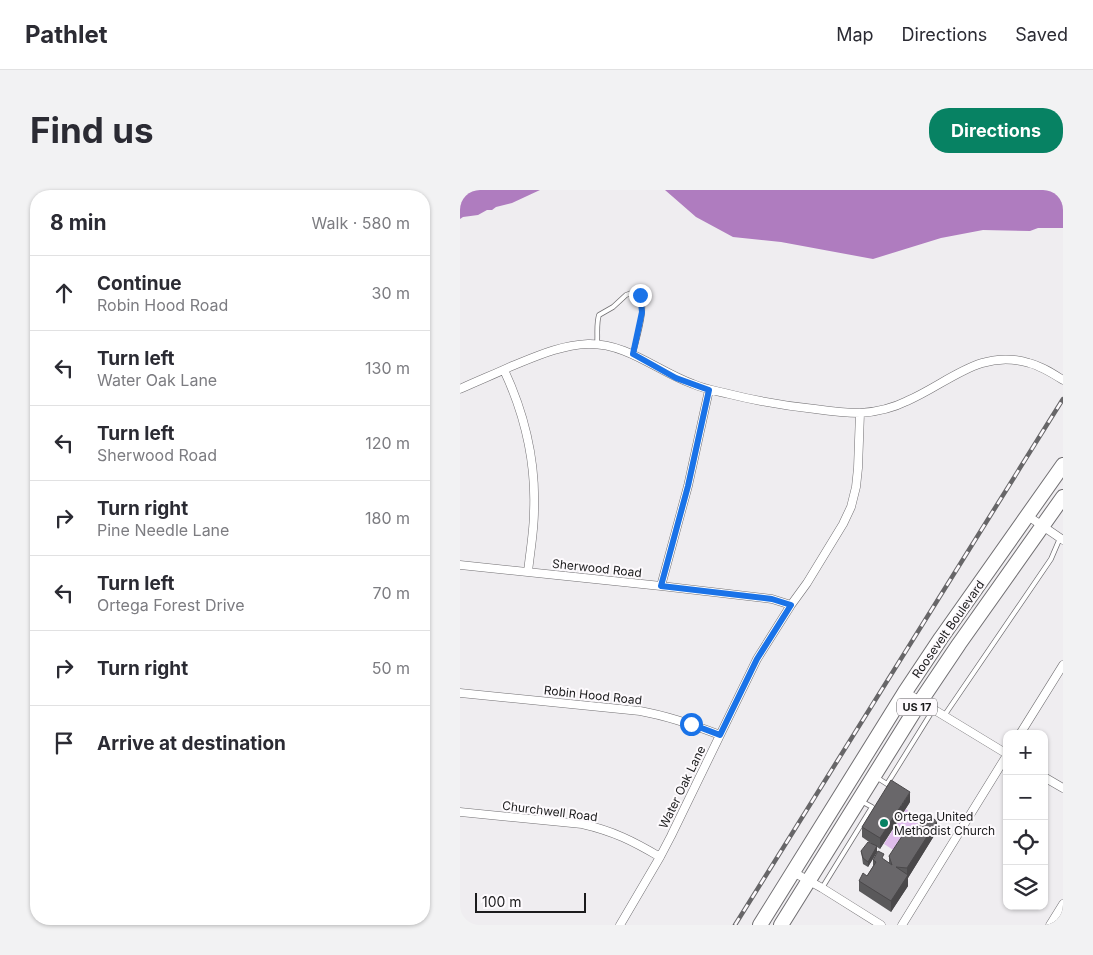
<!DOCTYPE html>
<html lang="en">
<head>
<meta charset="utf-8">
<style>
	:root { --surface:#fff; --page:#f2f2f3; --text:#2b2b33; --muted:#7c7c81; --line:#e1e1e2; --accent:#078263 }
	body { margin:0; font-family:Inter,sans-serif; background:var(--page); color:var(--text) }
	.controls { position:absolute; right:15px; bottom:15px; display:grid; overflow:hidden; border-radius:10px; box-shadow:0 1px 4px #0004 }
	.controls button { width:45px; height:45px; display:grid; place-items:center; padding:0; border:0; border-bottom:1px solid var(--line); background:var(--surface); color:var(--text); font:25px sans-serif }
	.scale { position:absolute; left:15px; bottom:12px; width:111px; box-sizing:border-box; padding-left:5px; border:2px solid #1b1b1c; border-top:0; font-size:14px; line-height:18px; white-space:nowrap; color:#1b1b1c; -webkit-text-stroke:4px #fdfafd; paint-order:stroke }
	.stop { position:absolute; width:15px; height:15px; margin:-11px; border:4px solid #1a73e8; border-radius:50%; background:#fff }
	.stop.end { background:#1a73e8; border-color:#fff; box-shadow:0 1px 5px #0008 }
	.list { margin:0; padding:0; list-style:none }
	h2 { display:flex; justify-content:space-between; align-items:center; height:65px; margin:0; padding:0 20px; font-size:21px }
	h2 small { font-size:16px; font-weight:400; color:var(--muted) }
	.list li { display:grid; grid-template-columns:32px 1fr auto; gap:15px; align-items:center; box-sizing:border-box; height:75px; padding:0 20px; border-top:1px solid var(--line) }
	.list b { display:block; font-size:19px; white-space:nowrap }
	.list p { margin:0; font-size:16px; white-space:nowrap; color:var(--muted) }
	.list em { font-size:16px; font-style:normal; color:var(--muted) }
	.icon { flex:none; width:28px; height:28px; fill:none; stroke:currentColor; stroke-width:2; stroke-linecap:round; stroke-linejoin:round }
	.map { position:relative; flex:none; width:603px; height:735px; overflow:hidden; border-radius:20px }
	header { display:flex; align-items:center; gap:30px; box-sizing:border-box; height:70px; padding:0 25px; background:var(--surface); border-bottom:1px solid var(--line) }
	header strong { font-size:24px }
	nav { display:flex; gap:28px; margin-inline-start:auto; font-size:18px }
	.intro { display:flex; align-items:center; justify-content:space-between; box-sizing:border-box; height:120px; padding:0 30px }
	h1 { margin:0; font-size:35px }
	.button { padding:12px 22px; border-radius:20px; background:var(--accent); color:#fff; font-size:18px; font-weight:700 }
	main { display:flex; gap:30px; padding:0 30px }
	aside { flex:1; background:var(--surface); border-radius:20px; box-shadow:0 1px 4px #0004 }
	.map>svg:first-child { display:block }
	.green { fill:#dfbceb }
	.water { fill:#af7cbf }
	.lines { fill:none; stroke-linecap:round; stroke-linejoin:round }
	.service-casing { stroke:#716f72; stroke-width:5.5 }
	.minor-casing { stroke:#716f72; stroke-width:9 }
	.trunk-casing { stroke:#716f72; stroke-width:16 }
	.service { stroke:#fff; stroke-width:4 }
	.minor { stroke:#fff; stroke-width:8 }
	.trunk { stroke:#fff; stroke-width:14 }
	.rail-casing { stroke:#676668; stroke-width:4.5 }
	.rail { stroke:#fdfafd; stroke-width:2.5; stroke-dasharray:8; stroke-linecap:butt }
	.wall { fill:#5a595b }
	.shaded-wall { fill:#4a484a }
	.building { fill:#69676a; stroke:#4a484a }
	.route { stroke:#1a73e8; stroke-width:6 }
	.poi-dot { fill:#078263; stroke:#fdfafd; stroke-width:2 }
	.labels { text-anchor:middle; dominant-baseline:central; stroke-width:4; stroke-linejoin:round; paint-order:stroke }
	.shield { fill:#fdfafd; stroke:#5f5e60; stroke-width:1 }
	.shield-label { font-size:11px; font-weight:bold; fill:#1b1b1c }
	.street-label { font-size:12px; fill:#1b1b1c; stroke:#fdfafd }
	.poi-label { font-size:12px; fill:#1b1b1c; stroke:#fdfafd; text-anchor:start }
</style>
</head>
<body>
<header>
<strong>Pathlet</strong>
<nav><a>Map</a><a>Directions</a><a>Saved</a></nav>
</header>
<div class="intro"><h1>Find us</h1><a class="button">Directions</a></div>
<main>
<aside>
<h2>8 min<small>Walk · 580 m</small></h2>
<ul class="list">
<li><svg class="icon" aria-label="ahead" viewBox="0 0 24 24"><path d="M12 20V5M6 11l6-6 6 6"/></svg><div><b>Continue</b><p>Robin Hood Road</p></div><em>30 m</em></li>
<li><svg class="icon" aria-label="left" viewBox="0 0 24 24"><path d="M17 20v-9H6M10 6l-5 5 5 5"/></svg><div><b>Turn left</b><p>Water Oak Lane</p></div><em>130 m</em></li>
<li><svg class="icon" aria-label="left" viewBox="0 0 24 24"><path d="M17 20v-9H6M10 6l-5 5 5 5"/></svg><div><b>Turn left</b><p>Sherwood Road</p></div><em>120 m</em></li>
<li><svg class="icon" aria-label="right" viewBox="0 0 24 24"><path d="M7 20v-9h11M14 6l5 5-5 5"/></svg><div><b>Turn right</b><p>Pine Needle Lane</p></div><em>180 m</em></li>
<li><svg class="icon" aria-label="left" viewBox="0 0 24 24"><path d="M17 20v-9H6M10 6l-5 5 5 5"/></svg><div><b>Turn left</b><p>Ortega Forest Drive</p></div><em>70 m</em></li>
<li><svg class="icon" aria-label="right" viewBox="0 0 24 24"><path d="M7 20v-9h11M14 6l5 5-5 5"/></svg><div><b>Turn right</b></div><em>50 m</em></li>
<li><svg class="icon" aria-label="arrive" viewBox="0 0 24 24"><path d="M6 21V4h12l-3 4 3 4H6"/></svg><div><b>Arrive at destination</b></div></li>
</ul>
</aside>
<div class="map">
<svg width="603" height="735" viewBox="0 0 603 735">
	<rect width="100%" height="100%" fill="#efedf0"/>
	<path class="green" d="M446,619L461,630L450,648L438,663L424,654Z"/>
	<path class="water" d="M0,0H80L52,13L36,17L32,20H27L18,25L3,27L0,29Z
		M205,0H603V38H578L570,41L523,40L481,48L413,69L321,52L273,47L236,27Z"/>
	<g class="lines">
		<g class="service-casing">
			<path id="service" d="M137,155C138,145 136,134 139,125L153,117L166,105L177,101C190,111 176,150 173,164
				M484,526L591,369L600,348
				M416,587L427,594L473,520
				M362,698L412,617L401,611"/>
		</g>
		<g class="minor-casing">
			<path id="minor" d="M44,180C65,225 76,271 74,321C74,341 70,362 68,382
				M0,199C17,191 35,184 52,176C77,166 101,155 128,154C167,153 197,181 233,194C244,199 257,201 269,204C297,211 326,216 355,219C369,221 385,223 400,223C416,222 433,218 447,211C489,193 520,158 569,173C581,176 592,183 603,190
				M568,326L603,350
				M0,375L201,396L312,409L331,415
				M201,396L228,296L249,200
				M445,502L547,564
				M0,503L180,521C208,526 234,535 260,545
				M560,544L603,475
				M584,587L603,598
				M0,622L122,634C153,641 173,651 200,667
				M333,682L362,698L421,735
				M160,735L200,667L211,646L297,469L331,415L347,393L383,334L391,317L396,297L398,278L400,223
				M442,735L547,565
				M590,735L603,714"/>
		</g>
		<g class="trunk-casing">
			<path id="trunk" d="M300,735L445,502L481,448L603,275
				M321,735L460,512L499,454L603,307"/>
		</g>
		<use href="#service" class="service"/>
		<use href="#minor" class="minor"/>
		<use href="#trunk" class="trunk"/>
		<g class="rail-casing">
			<path id="rail" d="M275,735L603,209"/>
		</g>
		<use href="#rail" class="rail"/>
	</g>
	<path class="wall" d="M450,612L420,659L417,657V662L408,677L403,674L401,661L412,654L402,647V637Z
		M453,640L477,641L448,688V696L431,722L399,701V691L407,686L413,676V670H424L429,673V666Z"/>
	<path class="shaded-wall" d="M450,602V612L420,659V648Z
		M477,631V641L448,688V696L431,722V711L447,686V678Z
		M417,656V662L408,677V672Z"/>
	<path class="building" d="M431,590L450,602L420,648L402,637Z
		M466,624L477,631L447,678L436,677L448,685L431,711L399,691L403,683L407,686L416,672L413,670L418,661L424,664L422,668L432,675L429,666L448,637L453,640L456,639Z
		M408,652L417,656L408,672L403,668L401,661Z"/>
	<g class="lines">
		<path class="route" d="M180,105L182,122L173,164L216,188L249,200L228,296L201,396L312,409L331,415L297,469L260,545L231,534"/>
	</g>
	<circle class="poi-dot" cx="424" cy="633" r="5"/>
	<g class="labels">
		<rect class="shield" x="437" y="508.5" width="40" height="17" rx="4"/>
		<g class="shield-label">
			<text x="457" y="517">US 17</text>
		</g>
		<g class="street-label">
			<text transform="translate(137 378) rotate(6)">Sherwood Road</text>
			<text transform="translate(488 439) rotate(-55)">Roosevelt Boulevard</text>
			<text transform="translate(133 505) rotate(6)">Robin Hood Road</text>
			<text transform="translate(222 597) rotate(-64)">Water Oak Lane</text>
			<text transform="translate(90 621) rotate(7)">Churchwell Road</text>
		</g>
		<g class="poi-label">
			<text x="434" y="626">Ortega United<tspan x="434" dy="14">Methodist Church</tspan></text>
		</g>
	</g>
</svg>
<div class="controls">
<button>+</button>
<button>−</button>
<button><svg class="icon" aria-label="locate" viewBox="0 0 24 24"><circle cx="12" cy="12" r="6"/><path d="M12 2v4M12 18v4M2 12h4M18 12h4"/></svg></button>
<button><svg class="icon" aria-label="layers" viewBox="0 0 24 24"><path d="M12 4l9 5-9 5-9-5zM3 14l9 5 9-5"/></svg></button>
</div>
<div class="scale">100 m</div>
<div class="stop" style="left:231px;top:534px"></div>
<div class="stop end" style="left:180px;top:105px"></div>
</div>
</main>
</body>
</html>
